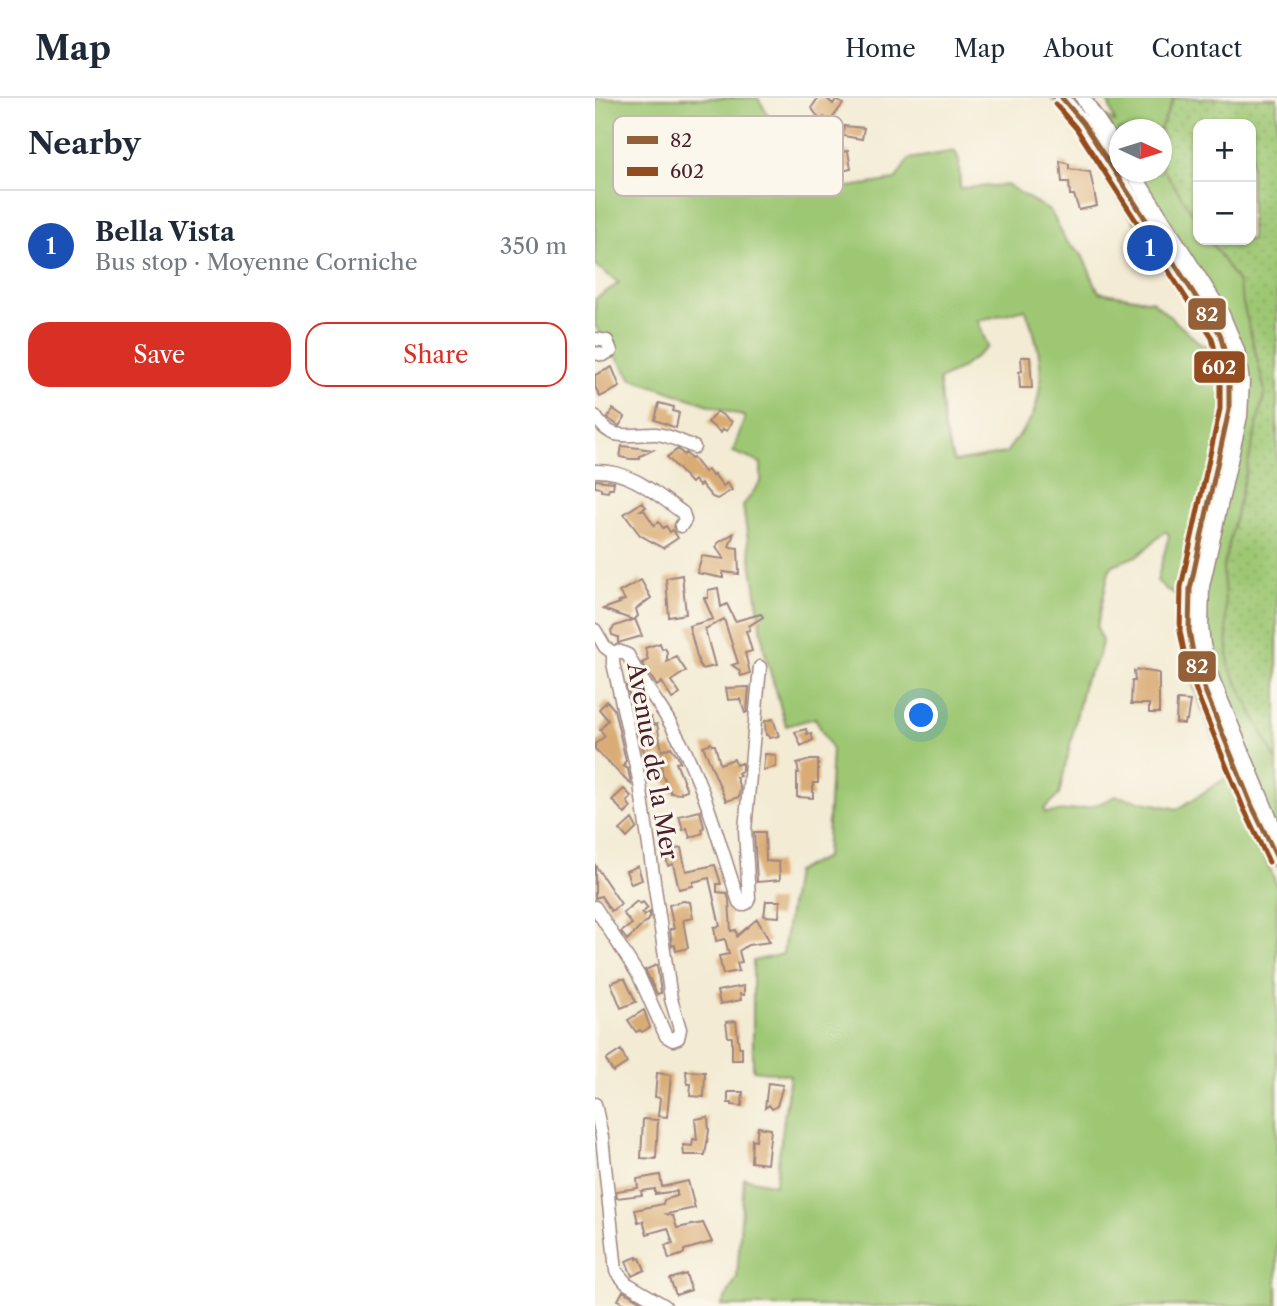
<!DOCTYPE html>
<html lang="en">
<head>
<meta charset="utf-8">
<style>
	:root { --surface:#fff; --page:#f6f6f7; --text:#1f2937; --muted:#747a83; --line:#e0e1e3; --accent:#d93025 }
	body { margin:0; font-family:"Libre Caslon Text",serif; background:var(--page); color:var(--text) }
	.controls { position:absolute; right:21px; top:21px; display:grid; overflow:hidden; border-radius:14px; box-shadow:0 2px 5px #0004 }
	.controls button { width:63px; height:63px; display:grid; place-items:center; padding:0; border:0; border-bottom:2px solid var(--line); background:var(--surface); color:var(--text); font:35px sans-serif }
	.compass { position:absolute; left:514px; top:21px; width:63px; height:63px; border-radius:50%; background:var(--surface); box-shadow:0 2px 5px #0004; rotate:94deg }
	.you { position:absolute; left:327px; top:618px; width:24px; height:24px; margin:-18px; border:5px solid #fff; border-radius:50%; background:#1a73e8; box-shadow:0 0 0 10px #1a73e833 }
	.badge { display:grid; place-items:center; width:46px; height:46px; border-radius:50%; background:var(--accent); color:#fff; font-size:23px; font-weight:700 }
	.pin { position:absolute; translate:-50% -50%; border:4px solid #fff; box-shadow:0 2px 7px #0006 }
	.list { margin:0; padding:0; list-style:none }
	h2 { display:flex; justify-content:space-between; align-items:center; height:91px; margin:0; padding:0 28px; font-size:30px }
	h2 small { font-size:23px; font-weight:400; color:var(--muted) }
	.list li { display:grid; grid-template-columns:46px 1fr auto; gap:21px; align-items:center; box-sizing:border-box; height:112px; padding:0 28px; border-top:2px solid var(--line) }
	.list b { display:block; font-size:26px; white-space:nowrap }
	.list p { margin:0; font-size:23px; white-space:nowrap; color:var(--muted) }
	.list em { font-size:23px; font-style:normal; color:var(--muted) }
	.actions { display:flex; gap:14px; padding:21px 28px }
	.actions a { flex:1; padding:16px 0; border:2px solid var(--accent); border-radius:21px; text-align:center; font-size:24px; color:var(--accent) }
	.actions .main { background:var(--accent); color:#fff }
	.map { position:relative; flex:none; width:682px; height:1208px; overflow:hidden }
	header { display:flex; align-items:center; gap:42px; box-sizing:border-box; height:98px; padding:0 35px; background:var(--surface); border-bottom:2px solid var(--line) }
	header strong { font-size:33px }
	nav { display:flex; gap:38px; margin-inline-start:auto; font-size:24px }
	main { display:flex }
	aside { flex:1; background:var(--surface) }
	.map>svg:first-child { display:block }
	.grass { fill:#9ec773; stroke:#74734f; stroke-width:2; fill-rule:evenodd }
	.park { fill:url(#park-dots); stroke:#74734f; stroke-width:2 }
	.building { fill:#daac74 }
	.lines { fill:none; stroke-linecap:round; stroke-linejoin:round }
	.minor-casing { stroke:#9e8580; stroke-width:15 }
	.major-casing { stroke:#9e8580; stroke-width:17 }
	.minor { stroke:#fff; stroke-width:12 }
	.major { stroke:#fff; stroke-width:14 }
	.bus-1-casing { stroke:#fbf7ec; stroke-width:10 }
	.bus-2-casing { stroke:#fbf7ec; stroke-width:10 }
	.bus-1 { stroke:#936037; stroke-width:5 }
	.bus-2 { stroke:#934c1f; stroke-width:5 }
	.labels { text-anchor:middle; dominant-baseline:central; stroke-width:6; stroke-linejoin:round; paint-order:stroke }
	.street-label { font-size:24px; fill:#4a1f2b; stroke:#fbf7ec }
	.key { fill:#fbf7ec; stroke:#c6b6b2; stroke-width:2 }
	.key-label { font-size:19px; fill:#4a1f2b }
	.line-badge { stroke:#fbf7ec; stroke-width:2.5 }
	.badge-label { font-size:19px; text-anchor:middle; font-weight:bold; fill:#fff }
</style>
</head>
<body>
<header>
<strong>Map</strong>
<nav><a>Home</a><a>Map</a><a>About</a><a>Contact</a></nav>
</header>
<main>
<aside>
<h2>Nearby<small></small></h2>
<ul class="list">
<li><span class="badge" style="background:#1a4fb4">1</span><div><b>Bella Vista</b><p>Bus stop · Moyenne Corniche</p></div><em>350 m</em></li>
</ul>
<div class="actions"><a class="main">Save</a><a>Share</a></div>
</aside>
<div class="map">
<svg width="682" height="1208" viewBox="0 0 682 1208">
	<defs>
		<pattern id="park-dots" width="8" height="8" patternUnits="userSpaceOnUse" patternTransform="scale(1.75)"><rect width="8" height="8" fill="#9ec773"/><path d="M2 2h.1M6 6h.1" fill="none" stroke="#8aaa64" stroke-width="1.8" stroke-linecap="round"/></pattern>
	</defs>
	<rect width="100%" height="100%" fill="#fbf7ec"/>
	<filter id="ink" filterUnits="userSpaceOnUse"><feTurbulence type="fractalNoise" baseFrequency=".0143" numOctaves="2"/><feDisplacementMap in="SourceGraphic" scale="14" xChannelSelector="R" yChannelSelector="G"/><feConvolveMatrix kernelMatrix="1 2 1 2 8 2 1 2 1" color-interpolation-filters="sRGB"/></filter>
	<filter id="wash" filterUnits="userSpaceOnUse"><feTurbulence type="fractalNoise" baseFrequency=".00686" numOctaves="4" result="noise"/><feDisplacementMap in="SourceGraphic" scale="28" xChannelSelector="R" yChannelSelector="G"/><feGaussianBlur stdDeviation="1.57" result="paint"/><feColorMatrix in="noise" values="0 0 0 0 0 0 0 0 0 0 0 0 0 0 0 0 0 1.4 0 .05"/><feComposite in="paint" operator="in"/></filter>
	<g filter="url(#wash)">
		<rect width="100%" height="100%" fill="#f3ebd4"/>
		<path class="grass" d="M0,0H163L212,85L228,93L300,82L314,61L360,53L364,62L365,90L412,87L456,114L471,143L487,157L504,194L557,203L608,248L618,245C592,190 552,144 518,93C507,76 500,57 491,40C482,24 469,12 456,0H496L506,16L520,24L512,0H523L527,4L540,2L541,0H682V768L677,760L671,761L682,788V1208H126L142,1179L149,1080L180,1087L195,977L158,972V863L188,856L200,774L231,759L237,652L220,620L191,628L170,555L148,408L166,383V365L138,354L150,319L37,281L0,228V201L24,185L0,167ZM603,26H656V142H603ZM524,32H566V74H524ZM430,211C444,243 452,279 439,314C434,328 419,342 411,355L359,364L349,332L344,282L365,271L393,249L383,223ZM569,434H572L574,438L562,483L572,492L588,499V554L600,593L634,678L583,711L520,698C498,711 475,713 450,715L449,711L464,697L489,584L503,560L507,544L502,529L514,473L518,467L544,457Z"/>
		<path class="park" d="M579,0H682V664L634,568L628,471L670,293L643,185L615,142H656V26H603V124L567,69L566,32L565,31Z"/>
		<g id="blocks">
			<path class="building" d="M223,0H231L238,6L241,2L248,6L235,23L229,19L226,23L218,12L217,9Z
				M249,28L269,30L267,41L248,38Z
				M253,53L256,71L242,74L238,70L236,61L240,55Z
				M465,63L474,66V71L495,74L502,108L484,112L479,97H475L474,84H467Z
				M426,259H435L437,290H425L424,274L427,273Z
				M17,269L25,289L5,299L0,289V277Z
				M64,305L79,309L78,313L84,315L81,330L60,322Z
				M18,311L30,319L24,328L12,320Z
				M122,313L137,324L132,333L128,331L126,335L113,324Z
				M27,348L44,350L58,352L45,358V361H35L25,359Z
				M83,351L89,357L91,355L96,361L98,360L109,374L113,372L117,378L119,376L128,388L132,385L137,392L122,401L117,399L106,386L104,388L99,382L96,385L72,359Z
				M0,382L19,384L18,390H14L13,394L6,393V390L0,389Z
				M47,404L51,409L46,412H49L59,427L64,424L68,430L71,428L75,434L78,432L83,440L68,450L45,437L29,416Z
				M139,435L134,449L143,450L144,476L128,474V480L102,475L107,458L129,461L121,449L123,445Z
				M87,477L91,516L74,519L71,480Z
				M46,482L56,500L41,511L43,518L40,521L47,538L23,545V539L17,537L16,532L20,528L38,522L8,511L25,505L24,504L30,502L24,494Z
				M123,490L126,509L132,506L140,523L166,516L168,519L154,528L155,532L151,533L157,553L150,555L155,575L146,578L144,572L137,567L143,565L129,521L110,531L120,568L107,571L104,566L94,528L118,521L109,500H113V492Z
				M65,545L67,551L70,550L72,554V564L81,558L91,573L76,583L85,596L77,601L67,584L62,588L47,565L53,562L50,550Z
				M544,572L564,575V615H554V606H536L537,583H540L539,573Z
				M39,586L43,599L40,600L44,620L56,619L58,627L62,626L67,653L76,649L83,659L85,664L81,665L92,692L86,694V696L76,695L67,675L66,657L51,662L32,588Z
				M154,589L152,614L150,615L145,601L133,602L131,590Z
				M582,602L595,603L592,622H590L589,626L581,625Z
				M12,603L19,611L31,663L29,665L30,667L28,668L33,671L36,686L0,651V646L10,638L5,632L13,622L4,611Z
				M178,621L184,638L174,640L173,637H171L170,623Z
				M211,631L212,636L216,635L218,642L206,648L200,634Z
				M116,645L117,647H120L125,666L139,661L141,667L147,665V673L143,675L145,678L141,679L145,690L144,699L131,703L108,648Z
				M170,656L181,657V669L168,672Z
				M215,662H223V685H218V700L202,699V675H204L202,666Z
				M29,691L36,698L32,704L36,709L30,716L17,702Z
				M105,713L109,729L107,731L108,735L95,740L92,730L88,732L84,718Z
				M37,721L42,730L32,740L25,732Z
				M159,734H170L171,763L184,764L185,782L162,784Z
				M81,749V751L86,750L91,773L120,767L126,786H122V794L132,795L134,802L136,833L141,832L142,838L162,821L175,844L153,847L144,853L147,864L142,865L144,873L128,876L124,858L134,856L130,841L121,843L119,829L125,828L114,780L98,784V788L84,791L78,766L73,768L69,752Z
				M0,767L26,806L16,813L6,798L0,800Z
				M43,768L47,782L36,786L31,773Z
				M42,803L45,806L48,804L53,810L47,815L49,818L55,814V820L32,842L26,834L37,826L28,815Z
				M88,803L95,804L98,820L88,822L93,850L81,853L80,847L77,848L75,831H79L74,807Z
				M171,803H185L184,819L169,818Z
				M62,867L66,895L62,896L50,872Z
				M26,881H30L41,904L26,910L16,885Z
				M149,888V897L145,896L146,902L125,906L122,893Z
				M49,912L55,929L47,934L45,932L41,934L33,922Z
				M141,923L144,949H147V962H137V939H133L131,924Z
				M26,952L32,965L18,974L11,962Z
				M91,973L110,974L109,999L95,998L96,986H92Z
				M62,975L76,977L72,1019L63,1018L65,1000L60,999Z
				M173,985L188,987L182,1008L177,1011L174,1007L170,1010Z
				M133,994H148L147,1008L137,1007V1005H133Z
				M113,1019L114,1033L110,1057H89L88,1047L97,1048L98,1041L102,1042L100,1021Z
				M48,1021L63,1022L61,1061L46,1060Z
				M163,1029L176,1031L172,1066L156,1064L157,1041L161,1042Z
				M65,1077L67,1089L93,1083L100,1110L72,1116L78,1118L82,1130L108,1125L117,1144L89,1152V1155L86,1157L74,1161L70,1147L78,1145L73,1130L52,1136L48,1123L43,1124L40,1112L68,1106L69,1102L82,1098V1093L60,1096V1091L46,1093L47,1097L22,1100L21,1093L43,1090L42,1081Z
				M42,1159V1161L45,1160L50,1172L37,1178L31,1163Z
				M91,1176L96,1192L81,1197L75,1181Z
				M28,1193L53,1208H34L23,1202Z"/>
		</g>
	</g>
	<g filter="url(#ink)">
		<use href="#blocks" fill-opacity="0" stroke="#9e8580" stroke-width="2"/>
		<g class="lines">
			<g class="minor-casing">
				<path id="minor" d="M0,241L12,243L16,253L8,257L0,255
					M0,318C17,346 34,335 61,336C74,337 87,344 99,349
					M0,373C35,372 60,395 88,415L90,422L86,428
					M0,532L10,549L18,555
					M0,809L44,878L71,938L78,942L83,940L85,931L76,901L45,686L18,565V555L23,553L33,557C46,585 67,608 81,636C110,687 125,749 144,804L147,807L152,805L154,800L150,732L165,569
					M0,1006L7,1039L21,1173L31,1185L70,1208"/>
			</g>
			<g class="major-casing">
				<path id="major" d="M467,0L488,25L625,236L634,271V312L595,491L594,532L599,561L611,595L656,706L682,760
					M488,0L524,55
					M537,74L626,214L642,252L647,284L645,318L607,488L606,529L608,547L617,581L682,738"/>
			</g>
			<use href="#minor" class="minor"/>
			<use href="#major" class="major"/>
			<g class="bus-1-casing">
				<path id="bus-1" d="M467,0L488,25L625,236L634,271V312L595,491L594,532L599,561L611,595L656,706L682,760"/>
			</g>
			<g class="bus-2-casing">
				<path id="bus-2" d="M460,6L481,30L617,240L625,272V311L586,489L585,533L591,563L603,598L648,709L674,764"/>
			</g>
			<use href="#bus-1" class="bus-1"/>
			<use href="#bus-2" class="bus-2"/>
		</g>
	</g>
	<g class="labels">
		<g class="street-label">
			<text transform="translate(58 663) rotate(80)">Avenue de la Mer</text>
		</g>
	</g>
	<rect x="18" y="18" width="230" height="80" rx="10" class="key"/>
	<rect x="32" y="38" width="31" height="8" fill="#936037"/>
	<rect x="32" y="69" width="31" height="9" fill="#934c1f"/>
	<g class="key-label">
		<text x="75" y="49">82</text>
		<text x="75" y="80">602</text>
	</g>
	<g class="line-badge">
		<rect x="592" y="199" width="40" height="34" rx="7" fill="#936037"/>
		<rect x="598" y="252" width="53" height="34" rx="7" fill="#934c1f"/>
		<rect x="582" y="552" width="40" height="33" rx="7" fill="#936037"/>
	</g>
	<g class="badge-label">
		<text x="612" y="223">82</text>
		<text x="624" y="276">602</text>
		<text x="602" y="575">82</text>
	</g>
</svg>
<div class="controls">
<button>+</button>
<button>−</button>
</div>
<svg class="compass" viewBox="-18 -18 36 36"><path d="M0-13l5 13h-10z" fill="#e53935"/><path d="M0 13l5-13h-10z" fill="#747a83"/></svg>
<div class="you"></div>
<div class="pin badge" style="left:555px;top:150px;background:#1a4fb4">1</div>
</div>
</main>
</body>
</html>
